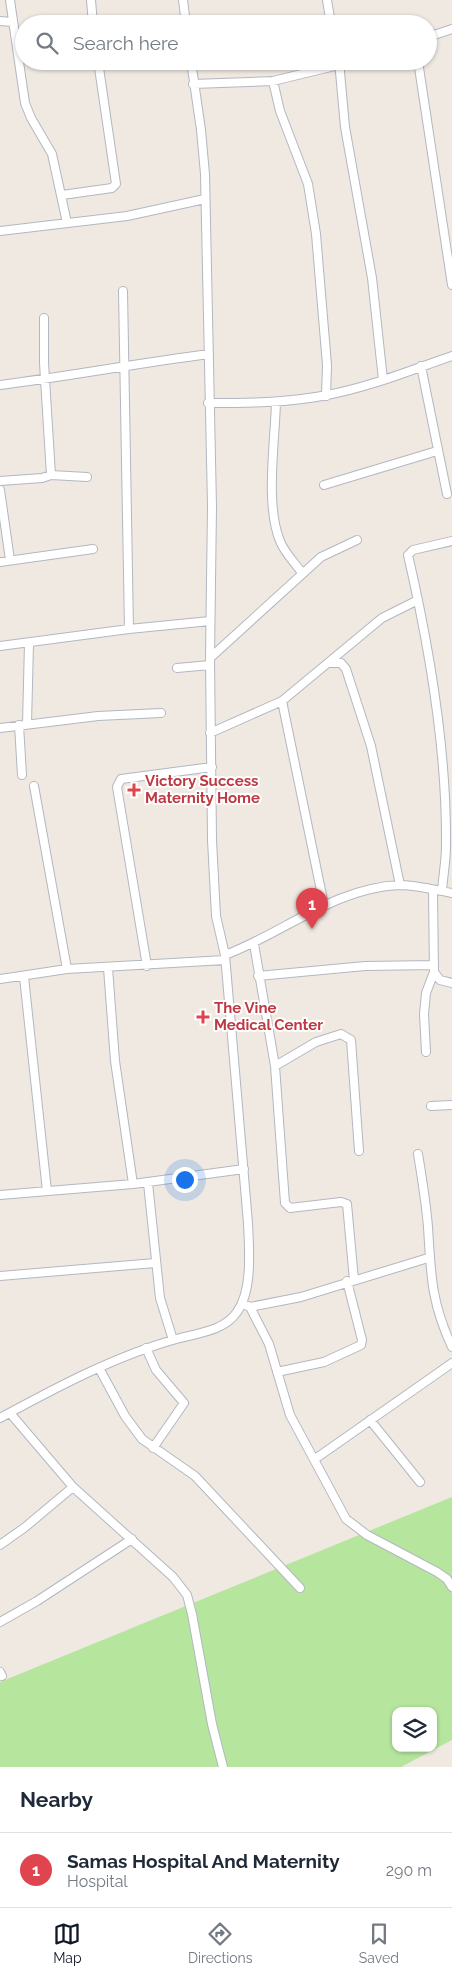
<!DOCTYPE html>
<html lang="en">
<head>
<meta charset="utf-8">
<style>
	:root { --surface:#fff; --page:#f2f2f3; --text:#1f2937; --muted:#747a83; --line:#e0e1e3; --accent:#111827 }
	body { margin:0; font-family:Raleway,sans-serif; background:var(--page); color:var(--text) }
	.controls { position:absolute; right:15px; bottom:15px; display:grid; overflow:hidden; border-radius:10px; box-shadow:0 1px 4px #0004 }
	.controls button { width:45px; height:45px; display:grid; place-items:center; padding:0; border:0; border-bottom:1px solid var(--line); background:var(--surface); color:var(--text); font:25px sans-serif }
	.you { position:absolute; left:184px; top:1179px; width:18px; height:18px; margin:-12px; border:4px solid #fff; border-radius:50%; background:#1a73e8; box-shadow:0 0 0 8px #1a73e833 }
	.badge { display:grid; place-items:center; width:32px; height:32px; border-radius:50%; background:var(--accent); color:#fff; font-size:16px; font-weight:700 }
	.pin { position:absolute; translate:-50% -41px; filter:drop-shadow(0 1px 2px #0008) }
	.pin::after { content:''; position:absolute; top:26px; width:18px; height:15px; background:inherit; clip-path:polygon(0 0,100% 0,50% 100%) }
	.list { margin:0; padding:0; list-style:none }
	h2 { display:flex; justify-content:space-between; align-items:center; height:65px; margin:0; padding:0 20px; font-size:21px }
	h2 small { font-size:16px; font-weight:400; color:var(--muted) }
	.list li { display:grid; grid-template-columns:32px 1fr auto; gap:15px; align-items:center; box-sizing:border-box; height:75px; padding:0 20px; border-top:1px solid var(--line) }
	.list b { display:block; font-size:19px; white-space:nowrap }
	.list p { margin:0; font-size:16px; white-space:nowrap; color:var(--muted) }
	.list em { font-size:16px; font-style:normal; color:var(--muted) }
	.icon { flex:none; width:28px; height:28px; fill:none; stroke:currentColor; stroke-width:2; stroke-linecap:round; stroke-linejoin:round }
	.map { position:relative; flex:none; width:452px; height:1767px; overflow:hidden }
	.search { position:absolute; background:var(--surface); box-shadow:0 1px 4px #0004; left:15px; right:15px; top:15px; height:55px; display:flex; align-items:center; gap:12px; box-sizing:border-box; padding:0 18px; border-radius:28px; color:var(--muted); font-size:19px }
	.sheet { height:140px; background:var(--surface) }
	nav { display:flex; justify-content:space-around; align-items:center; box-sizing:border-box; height:70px; border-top:1px solid var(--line); background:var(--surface); font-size:14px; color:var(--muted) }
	nav a { display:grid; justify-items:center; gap:2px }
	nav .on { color:var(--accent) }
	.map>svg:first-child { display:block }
	.green { fill:#b6e59e; fill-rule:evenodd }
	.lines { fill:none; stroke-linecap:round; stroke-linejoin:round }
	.minor-casing { stroke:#b4b7c1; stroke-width:10 }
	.minor { stroke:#fff; stroke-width:8 }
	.health-dot { fill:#e0444e; stroke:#fff; stroke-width:2 }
	.labels { text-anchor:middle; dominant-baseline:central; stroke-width:4; stroke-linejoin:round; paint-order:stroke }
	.health-label { font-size:15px; font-weight:bold; fill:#be3a42; stroke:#fff; text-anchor:start }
</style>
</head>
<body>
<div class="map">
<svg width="452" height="1767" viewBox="0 0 452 1767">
	<rect width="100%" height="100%" fill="#efe9e1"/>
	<path class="green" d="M452,1497V1740L401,1767H0V1682ZM396,1711H433V1748H396Z"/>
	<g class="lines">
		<g class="minor-casing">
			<path id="minor" d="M10,0L25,103L31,118L52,154L67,223
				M91,0L93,24
				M183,0L186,24
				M327,0L331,24
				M0,21L12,22
				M428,37L452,29
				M339,61L345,127L372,278L383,380
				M418,61L452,285
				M273,81L280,111L308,184L316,234L327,365L326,396
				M193,84L273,81L355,61
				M62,195L112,188L116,184L98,61
				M0,231L127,216L205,199
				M123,291L129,629
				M421,366L447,494
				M0,385C70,376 139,363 209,354
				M276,402C275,442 265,505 280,541C284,552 295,563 302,573
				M208,403C248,403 288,403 327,395C370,387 411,370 452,356
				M51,475L87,477
				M0,481L42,478L51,475L44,363V318
				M324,485L437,451
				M0,490L10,560
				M0,562L93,549
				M0,646L129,629L210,621
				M210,658L321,557L357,540
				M328,663H341L346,669L371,746L400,885
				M177,668L210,665
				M282,701L324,905
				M27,724L29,643
				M19,725L22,775
				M0,728L98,716L161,713
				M210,733L282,701L382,618L418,600
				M34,786L67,969
				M442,891C443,876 446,861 446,846C447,749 430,650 408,555L413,550L452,541
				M254,944L275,1066L285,1203L290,1208L341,1202L347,1204L354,1280
				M225,955C284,933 334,888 399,885C416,885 435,890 452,893
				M147,966L117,787L121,779L212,767
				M108,968L115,1061L133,1184
				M434,972L440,980L452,983
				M258,976L365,966L434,965
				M24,977L47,1191
				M0,979L67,969L225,960
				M426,1052L424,1014L426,993L434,972L433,890
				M275,1066L316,1042L341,1034L351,1040L359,1151
				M431,1106L452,1105
				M418,1154C422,1178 426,1203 428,1227C431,1275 431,1302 452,1347
				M148,1183L160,1298L173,1340
				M0,1195L133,1184L244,1169
				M0,1276L155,1263
				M243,1304L250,1307L269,1344L290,1415L346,1519L367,1535L437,1572L447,1579L452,1587
				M250,1307L301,1297L428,1258
				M146,1348L156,1370L184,1403L153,1448
				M99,1368L125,1416L142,1439L195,1476L300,1588
				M277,1372L324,1362L361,1345L362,1340L347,1281
				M10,1413L73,1487L173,1577L187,1595L192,1614L212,1724L223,1767
				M0,1418C57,1387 117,1355 180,1338C200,1333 225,1330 237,1312C253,1290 249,1248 248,1223L225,955L216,916L212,840L210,658L212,506L205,174L201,130L191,61
				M370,1420L420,1482
				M315,1459L452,1363
				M0,1545L24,1528L73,1487
				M0,1622L37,1601L132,1539
				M0,1672L2,1676"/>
		</g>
		<use href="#minor" class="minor"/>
	</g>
	<g class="health-dot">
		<path d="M131.5 782.5h5v5h5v5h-5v5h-5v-5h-5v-5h5z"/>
		<path d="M200.5 1009.5h5v5h5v5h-5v5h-5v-5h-5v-5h5z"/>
	</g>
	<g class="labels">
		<g class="health-label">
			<text x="145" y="781">Victory Success<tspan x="145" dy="17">Maternity Home</tspan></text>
			<text x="214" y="1008">The Vine<tspan x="214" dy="17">Medical Center</tspan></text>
		</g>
	</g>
</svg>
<div class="controls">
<button><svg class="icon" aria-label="layers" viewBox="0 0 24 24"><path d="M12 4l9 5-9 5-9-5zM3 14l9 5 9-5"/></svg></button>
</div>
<div class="you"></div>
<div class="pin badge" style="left:312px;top:929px;background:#e0444e">1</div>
<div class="search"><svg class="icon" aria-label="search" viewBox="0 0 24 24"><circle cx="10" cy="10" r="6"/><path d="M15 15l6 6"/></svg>Search here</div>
</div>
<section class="sheet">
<h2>Nearby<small></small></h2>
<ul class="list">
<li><span class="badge" style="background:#e0444e">1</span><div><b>Samas Hospital And Maternity</b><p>Hospital</p></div><em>290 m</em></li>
</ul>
</section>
<nav>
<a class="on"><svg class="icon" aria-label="map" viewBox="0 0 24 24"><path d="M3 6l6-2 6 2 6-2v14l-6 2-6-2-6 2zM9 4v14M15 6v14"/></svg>Map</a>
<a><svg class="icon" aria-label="directions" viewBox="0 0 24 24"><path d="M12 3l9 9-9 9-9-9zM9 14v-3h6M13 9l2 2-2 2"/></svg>Directions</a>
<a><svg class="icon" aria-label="saved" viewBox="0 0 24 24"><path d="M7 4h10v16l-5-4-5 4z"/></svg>Saved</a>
</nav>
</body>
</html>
